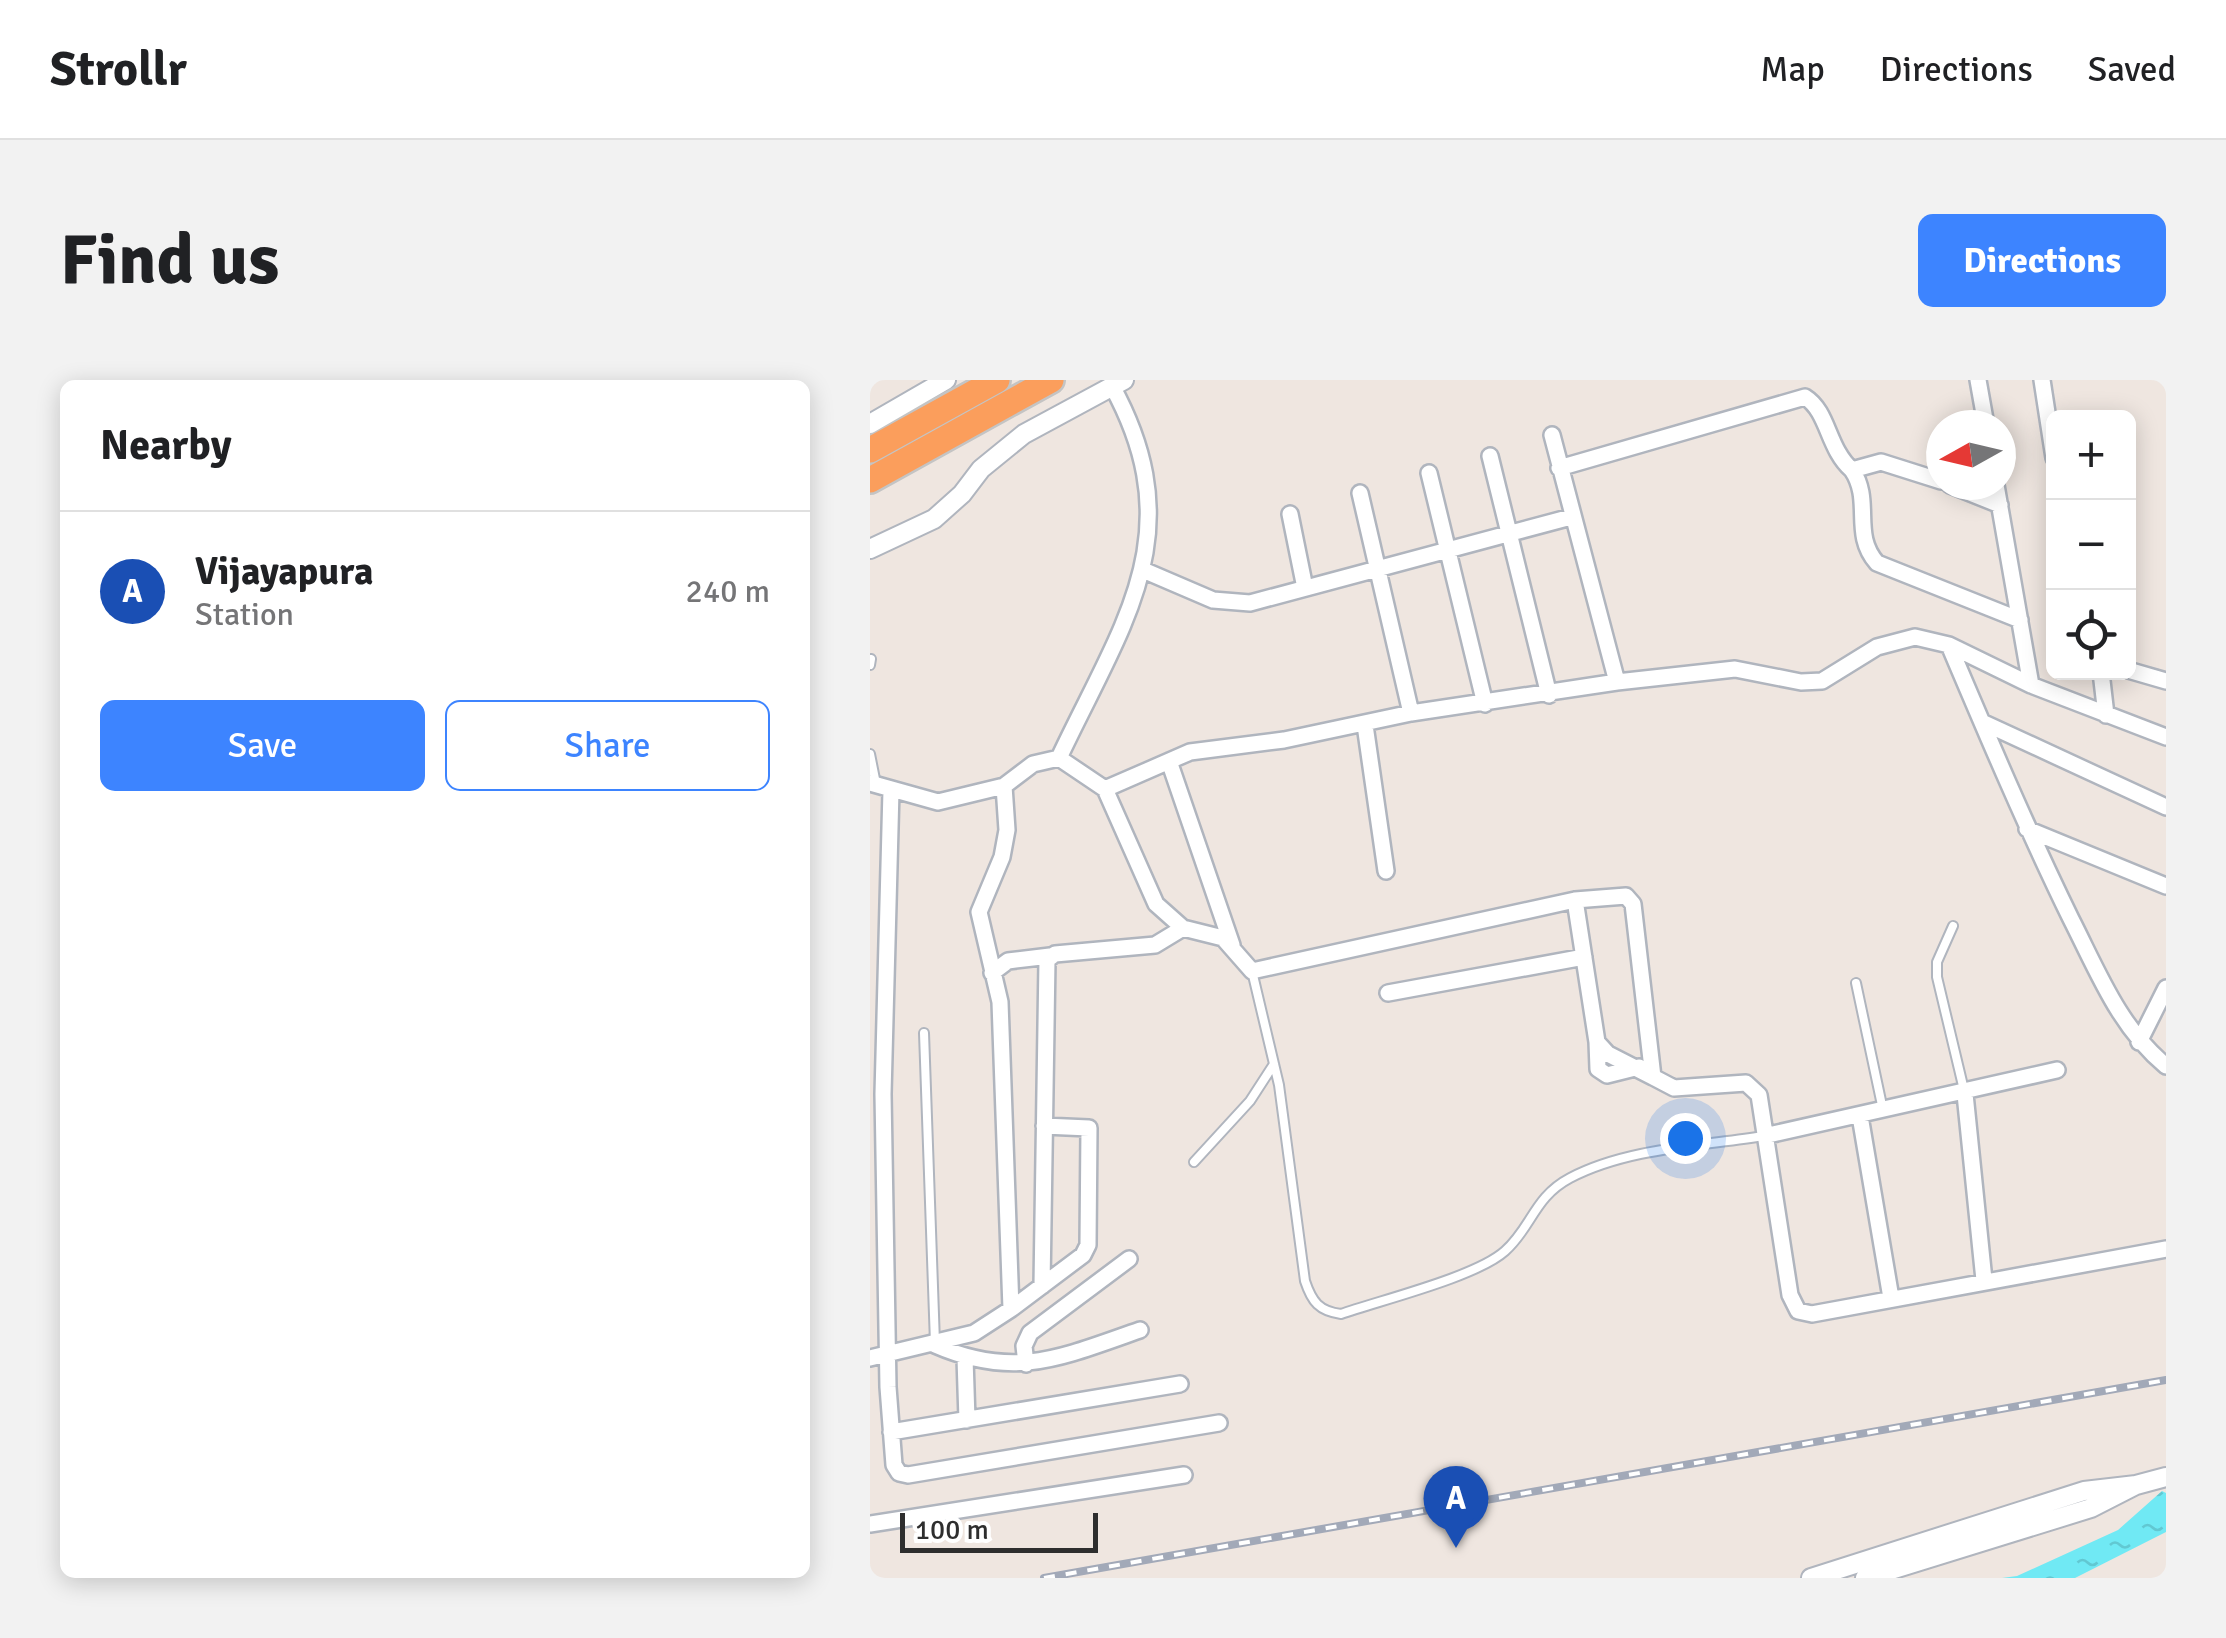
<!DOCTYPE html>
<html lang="en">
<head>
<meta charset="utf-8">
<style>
	:root { --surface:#fff; --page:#f2f2f2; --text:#202124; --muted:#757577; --line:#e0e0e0; --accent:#3d84ff }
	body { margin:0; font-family:Signika,sans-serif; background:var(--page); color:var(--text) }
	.controls { position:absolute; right:30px; top:30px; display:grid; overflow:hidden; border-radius:15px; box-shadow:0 5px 25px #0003 }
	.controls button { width:90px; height:90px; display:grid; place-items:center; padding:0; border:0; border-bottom:2px solid var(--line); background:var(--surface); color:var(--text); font:50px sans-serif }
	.compass { position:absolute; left:1056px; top:30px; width:90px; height:90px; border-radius:50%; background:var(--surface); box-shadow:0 5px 25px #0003; rotate:262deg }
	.scale { position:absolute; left:30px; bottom:25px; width:198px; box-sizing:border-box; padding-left:10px; border:5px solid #2e2e2e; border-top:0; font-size:28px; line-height:35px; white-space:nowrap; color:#2e2e2e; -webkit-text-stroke:8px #fff; paint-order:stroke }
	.you { position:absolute; left:815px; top:758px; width:35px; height:35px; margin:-25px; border:8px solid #fff; border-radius:50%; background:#1a73e8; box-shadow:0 0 0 15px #1a73e833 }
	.badge { display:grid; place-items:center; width:65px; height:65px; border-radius:50%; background:var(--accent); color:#fff; font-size:32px; font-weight:700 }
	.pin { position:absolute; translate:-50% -82px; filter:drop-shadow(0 2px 5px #0008) }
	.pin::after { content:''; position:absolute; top:52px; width:35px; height:30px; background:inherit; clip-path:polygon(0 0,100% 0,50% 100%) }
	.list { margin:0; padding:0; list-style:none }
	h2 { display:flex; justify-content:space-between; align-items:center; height:130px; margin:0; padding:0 40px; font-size:42px }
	h2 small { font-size:32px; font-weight:400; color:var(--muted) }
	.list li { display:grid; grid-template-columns:65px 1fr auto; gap:30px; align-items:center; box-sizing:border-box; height:160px; padding:0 40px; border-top:2px solid var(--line) }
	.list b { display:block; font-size:38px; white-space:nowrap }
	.list p { margin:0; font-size:32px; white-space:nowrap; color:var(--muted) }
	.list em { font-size:32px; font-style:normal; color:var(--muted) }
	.actions { display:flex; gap:20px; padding:30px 40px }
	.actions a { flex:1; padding:22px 0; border:2px solid var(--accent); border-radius:15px; text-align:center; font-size:35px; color:var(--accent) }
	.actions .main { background:var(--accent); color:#fff }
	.icon { flex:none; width:55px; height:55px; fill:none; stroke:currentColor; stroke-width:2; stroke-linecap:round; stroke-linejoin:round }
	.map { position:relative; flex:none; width:1296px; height:1198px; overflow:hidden; border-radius:15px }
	header { display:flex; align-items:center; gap:60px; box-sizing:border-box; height:140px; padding:0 50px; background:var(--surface); border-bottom:2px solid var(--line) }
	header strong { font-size:48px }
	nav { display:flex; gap:55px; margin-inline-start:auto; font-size:35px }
	.intro { display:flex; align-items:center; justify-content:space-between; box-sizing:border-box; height:240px; padding:0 60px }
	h1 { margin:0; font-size:70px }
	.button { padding:25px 45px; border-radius:15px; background:var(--accent); color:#fff; font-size:35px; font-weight:700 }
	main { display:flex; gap:60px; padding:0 60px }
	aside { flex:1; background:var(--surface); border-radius:15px; box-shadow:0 5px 25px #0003 }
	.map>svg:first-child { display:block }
	.water { fill:url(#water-ripples) }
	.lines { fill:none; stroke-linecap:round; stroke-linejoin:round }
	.service-casing { stroke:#b0b5be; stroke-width:12 }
	.minor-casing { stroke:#b0b5be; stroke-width:20 }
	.tertiary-casing { stroke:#b0b5be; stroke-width:22 }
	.trunk-casing { stroke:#c4c4c4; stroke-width:30 }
	.service { stroke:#fff; stroke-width:8 }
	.minor { stroke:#fff; stroke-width:15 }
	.tertiary { stroke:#fff; stroke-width:18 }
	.trunk { stroke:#fb9e5c; stroke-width:25 }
	.rail-casing { stroke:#a2a9b8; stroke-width:8 }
	.rail { stroke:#fff; stroke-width:4; stroke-dasharray:11; stroke-linecap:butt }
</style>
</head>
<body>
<header>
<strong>Strollr</strong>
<nav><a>Map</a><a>Directions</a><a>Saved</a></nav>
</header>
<div class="intro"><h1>Find us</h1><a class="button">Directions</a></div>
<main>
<aside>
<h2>Nearby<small></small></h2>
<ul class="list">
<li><span class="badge" style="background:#1a4fb4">A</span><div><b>Vijayapura</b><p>Station</p></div><em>240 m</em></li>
</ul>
<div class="actions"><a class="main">Save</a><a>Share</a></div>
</aside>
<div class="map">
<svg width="1296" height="1198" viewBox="0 0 1296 1198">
	<defs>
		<pattern id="water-ripples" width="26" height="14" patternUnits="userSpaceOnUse" patternTransform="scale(2.5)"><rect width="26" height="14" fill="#70e9f4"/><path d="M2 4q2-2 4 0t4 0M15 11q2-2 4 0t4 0" fill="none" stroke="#61c8d2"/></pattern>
	</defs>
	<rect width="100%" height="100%" fill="#efe6e0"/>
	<path class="water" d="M1292,1111L1296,1113V1152L1205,1198H1132L1147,1196L1248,1150Z"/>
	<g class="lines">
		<g class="service-casing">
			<path id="service" d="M0,285L1,279
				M0,374L6,404
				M1083,546L1067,582V597L1094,710
				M382,591L409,705L435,901C442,922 449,931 471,934C511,920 606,897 635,871C662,847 664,817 700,798C757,768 831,766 894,756
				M986,603L1013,730
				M54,653L65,963
				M324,782L380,721L404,684"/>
		</g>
		<g class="minor-casing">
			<path id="minor" d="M1108,0L1116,45
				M1172,0L1184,78
				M682,55L747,302
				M620,76L679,315
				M689,88L935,17C959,32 957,68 982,90L1011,82L1071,101
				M982,90C1003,121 981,154 1007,183L1150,240
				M559,93L615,324
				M1080,105L1130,125
				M1126,105L1161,305
				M490,113L541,333
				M420,134L435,208
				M273,190L343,220L380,223L701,137
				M1079,265C1118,357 1157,449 1201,539C1228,592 1249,647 1296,686
				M1258,290L1296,301
				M1231,292L1236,335
				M1112,342L1296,427
				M495,345L516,491
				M1296,357L1161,305L1079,265L1045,257L1007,267L952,301L931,302L865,289L747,302L541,333L414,360L320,372L235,409L286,524L313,548L353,558L382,591L705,520L756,516L763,524L783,697L804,708L876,703L889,715L920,915L928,931L942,934L1296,869
				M189,378C252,244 323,154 242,6
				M299,381L362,565
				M0,403L68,422L134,406L137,450L132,477L109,532L130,622L141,929L104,953L0,978
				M134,406L163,384L189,378L235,409
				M21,410L13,714L18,1007L24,1085L29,1093L38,1095L349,1043
				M1157,449L1296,506
				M705,520L727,662L738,674L783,697
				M122,593L138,581L180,576
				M518,613L714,577
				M727,662L728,689L737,695L769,687
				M1269,662L1296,608
				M1095,714L1114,900
				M990,736L1021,918
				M894,756L1187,690
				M172,906L177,580L185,574L285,565L313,548
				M141,929L213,875L218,865L219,748L174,746
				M65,965C145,1000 192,977 270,950
				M95,978L97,1040
				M156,984L154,966L160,953L259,879
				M21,1052L310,1004
				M0,1144L314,1095"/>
		</g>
		<g class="tertiary-casing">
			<path id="tertiary" d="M0,44L76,0
				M0,169L64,139L92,114L111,89L154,54L254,0
				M941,1198L1214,1111L1266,1105
				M995,1198L1221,1128L1266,1105L1296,1097"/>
		</g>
		<g class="trunk-casing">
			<path id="trunk" d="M0,70L127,0
				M0,100L181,0"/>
		</g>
		<use href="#service" class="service"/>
		<use href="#minor" class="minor"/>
		<use href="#tertiary" class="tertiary"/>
		<use href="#trunk" class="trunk"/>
		<g class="rail-casing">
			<path id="rail" d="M174,1198L1296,1000"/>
		</g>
		<use href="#rail" class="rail"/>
	</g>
</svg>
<div class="controls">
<button>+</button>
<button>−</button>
<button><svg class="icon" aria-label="locate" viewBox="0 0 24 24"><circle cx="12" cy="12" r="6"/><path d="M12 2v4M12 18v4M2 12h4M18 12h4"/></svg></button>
</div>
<svg class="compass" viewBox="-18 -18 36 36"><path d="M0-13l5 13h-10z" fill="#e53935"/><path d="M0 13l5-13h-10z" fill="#757577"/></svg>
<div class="scale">100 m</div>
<div class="you"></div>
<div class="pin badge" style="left:586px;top:1168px;background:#1a4fb4">A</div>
</div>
</main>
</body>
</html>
